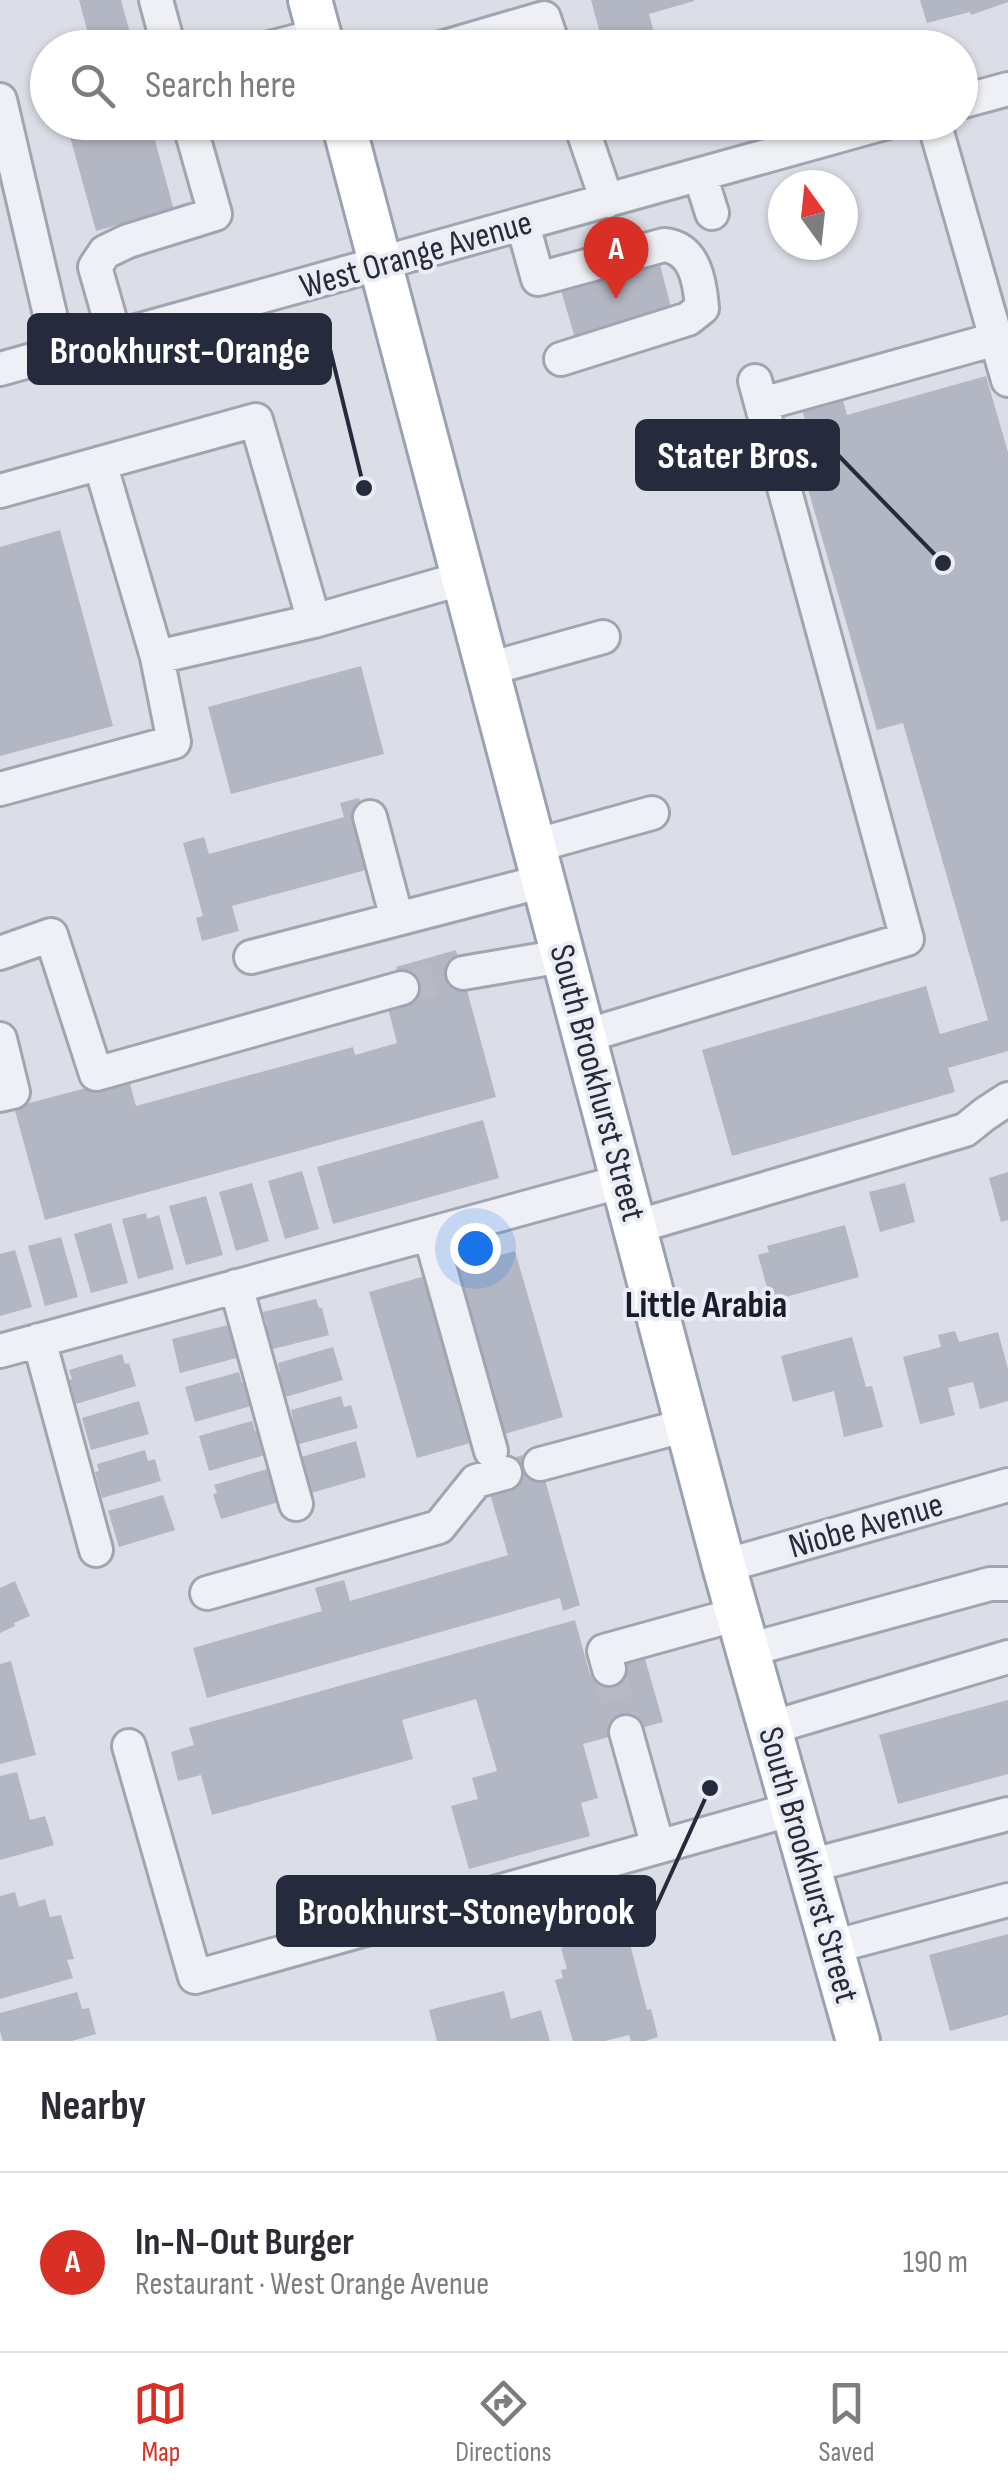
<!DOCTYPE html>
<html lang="en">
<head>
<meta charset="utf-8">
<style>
	:root { --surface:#fff; --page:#f2f2f3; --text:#2b2b33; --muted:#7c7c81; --line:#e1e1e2; --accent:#d93025 }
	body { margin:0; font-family:"Sofia Sans Condensed",sans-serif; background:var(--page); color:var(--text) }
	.compass { position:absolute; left:768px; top:170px; width:90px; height:90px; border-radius:50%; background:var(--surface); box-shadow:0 2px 8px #0004; rotate:345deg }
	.you { position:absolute; left:475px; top:1248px; width:35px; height:35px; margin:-25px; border:8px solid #fff; border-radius:50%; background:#1a73e8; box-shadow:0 0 0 15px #1a73e833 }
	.badge { display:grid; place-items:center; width:65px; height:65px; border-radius:50%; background:var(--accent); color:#fff; font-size:32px; font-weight:700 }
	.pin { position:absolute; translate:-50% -82px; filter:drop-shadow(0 2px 5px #0008) }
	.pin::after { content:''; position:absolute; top:52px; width:35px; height:30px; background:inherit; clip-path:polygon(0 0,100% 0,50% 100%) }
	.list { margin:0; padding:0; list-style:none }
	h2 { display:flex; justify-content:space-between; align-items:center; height:130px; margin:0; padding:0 40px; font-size:42px }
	h2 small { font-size:32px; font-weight:400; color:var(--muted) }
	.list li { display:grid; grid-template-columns:65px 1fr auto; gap:30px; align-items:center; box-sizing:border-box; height:180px; padding:0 40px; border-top:2px solid var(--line) }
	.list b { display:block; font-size:38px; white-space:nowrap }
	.list p { margin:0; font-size:32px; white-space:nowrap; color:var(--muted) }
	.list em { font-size:32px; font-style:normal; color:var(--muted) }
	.icon { flex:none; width:55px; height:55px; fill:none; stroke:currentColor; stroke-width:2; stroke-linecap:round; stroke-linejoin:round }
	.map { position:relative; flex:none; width:1008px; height:2041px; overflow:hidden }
	.search { position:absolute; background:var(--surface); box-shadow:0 2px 8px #0004; left:30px; right:30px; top:30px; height:110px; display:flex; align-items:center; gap:25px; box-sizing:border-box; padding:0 35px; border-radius:55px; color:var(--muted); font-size:38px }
	.sheet { height:310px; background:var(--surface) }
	nav { display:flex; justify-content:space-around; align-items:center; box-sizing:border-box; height:140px; border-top:2px solid var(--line); background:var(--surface); font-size:28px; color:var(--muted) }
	nav a { display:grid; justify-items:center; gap:5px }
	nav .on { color:var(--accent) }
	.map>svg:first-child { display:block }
	.building { fill:#b3b7c3 }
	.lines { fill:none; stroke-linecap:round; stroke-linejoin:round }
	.minor-tunnel { stroke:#b7bac4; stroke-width:32; stroke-dasharray:32 16; stroke-linecap:butt }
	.minor-casing { stroke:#a1a5b0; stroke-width:38 }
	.major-casing { stroke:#9aa1b2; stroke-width:48 }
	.minor { stroke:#eef0f5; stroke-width:32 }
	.major { stroke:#fff; stroke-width:42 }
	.labels { text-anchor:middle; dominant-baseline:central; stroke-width:8; stroke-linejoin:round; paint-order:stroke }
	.street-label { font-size:35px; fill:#252b3d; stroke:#ebedf4 }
	.neighbourhood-label { font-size:38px; font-weight:bold; fill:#181c2d; stroke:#ebedf4 }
	.leader { fill:none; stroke:#252b3d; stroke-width:4 }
	.callout-dot { fill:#252b3d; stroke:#ebedf4; stroke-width:4 }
	.callout { fill:#252b3d; stroke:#252b3d; stroke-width:4 }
	.callout-label { font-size:38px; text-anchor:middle; font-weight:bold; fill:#fff }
</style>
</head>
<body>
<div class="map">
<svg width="1008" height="2041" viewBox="0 0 1008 2041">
	<rect width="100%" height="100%" fill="#dbdee6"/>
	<path class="building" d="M79,0H121L134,48H92Z
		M591,0H694V1L649,14L658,48H604Z
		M920,0H1008V2L971,15L970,12L927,23Z
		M66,122H150L174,210L96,231Z
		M658,257L672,311L575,338L560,287Z
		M986,376L1008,452V1051L948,1068L955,1092L732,1156L702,1050L926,986L940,1034L988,1020L903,723L877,730L792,433L807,428L802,409L842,397L847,415Z
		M60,530L113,726L0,756V547Z
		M361,666L384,754L231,794L208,707Z
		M359,798L377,867L232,906L239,931L202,941L196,918L203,916L183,843L204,837L209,854L344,817L340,803Z
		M456,950L496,1097L45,1220L14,1107L128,1077L136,1106L353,1047L355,1055L397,1043L387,1004L405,999L396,967Z
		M483,1120L499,1178L333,1224L317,1167Z
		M302,1171L319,1229L285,1239L268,1181Z
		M1008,1172V1220L1001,1222L989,1178Z
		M252,1183L269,1241L236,1251L219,1192Z
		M905,1183L915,1222L880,1232L869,1192Z
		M206,1196L223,1255L186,1265L169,1206Z
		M146,1213L147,1219L159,1215L174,1269L138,1279L122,1219Z
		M111,1223L128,1283L91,1293L74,1234Z
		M845,1225L859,1277L782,1298L781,1295L770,1298L758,1255L769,1252L767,1246Z
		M61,1237L78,1297L45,1306L28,1246Z
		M15,1250L32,1307L0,1316V1254Z
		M515,1251L563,1417L505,1434L458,1268Z
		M425,1276L474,1442L417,1458L369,1292Z
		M316,1299L319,1308H322L329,1335L269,1350L264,1326L267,1325L263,1312Z
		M228,1325L231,1336L234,1335L240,1357L180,1373L172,1339Z
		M955,1331L959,1342L998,1332L1008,1369V1401L980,1409L973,1382L948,1388L955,1415L920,1424L903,1357L941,1347L938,1335Z
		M852,1337L866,1387L872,1386L883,1427L844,1437L834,1391L793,1402L781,1356Z
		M333,1347L343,1380L282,1398L275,1373L280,1372L278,1363Z
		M122,1354L125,1364L129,1363L136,1386L76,1404L69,1380L72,1379L69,1370Z
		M239,1372L242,1383L244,1382L251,1406L195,1422L185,1387Z
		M341,1396L344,1407L351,1405L358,1428L296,1445L290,1420L293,1419L291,1410Z
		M139,1401L149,1434L91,1450L82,1418Z
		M252,1421L255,1431H258L265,1455L209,1471L199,1436Z
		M356,1441L366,1477L311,1493L301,1457Z
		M145,1450L148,1461L155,1459L161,1481L102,1498L95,1472L99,1471L97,1464Z
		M537,1451L580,1605L563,1611L560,1598L207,1698L193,1648L322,1611L315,1588L344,1580L350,1601L508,1555L489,1491L502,1461Z
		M267,1469L279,1502L221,1519L213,1494L217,1493L214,1485Z
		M163,1495L175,1530L119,1547L108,1511Z
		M15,1581L30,1616L14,1623L15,1626L0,1633V1588Z
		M575,1620L590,1675L645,1659L663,1722L583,1744L598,1798L581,1803L590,1836L469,1869L451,1806L478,1799L472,1778L497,1771L476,1699L402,1720L413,1759L212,1815L201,1775L178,1781L171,1752L194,1745L189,1728Z
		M11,1661L36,1755L0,1764V1664Z
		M1008,1700V1774L898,1804L879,1735Z
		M17,1772L30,1820L45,1816L54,1845L0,1860V1776Z
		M15,1892L19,1907L45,1899L50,1917L61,1915L74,1959L67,1960L73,1978L0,1999V1896Z
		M623,1917L647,2010L651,2009L658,2037L645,2041H631L629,2035L605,2041H573L555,1980L563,1978L561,1970L567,1969L561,1948L601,1937L597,1924Z
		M1008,1934V2015L950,2031L929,1955Z
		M504,1991L511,2019L541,2010L550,2041H437L429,2010Z
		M77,1992L82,2009L89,2008L96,2034L72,2041H3L0,2031V2013Z"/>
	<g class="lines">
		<path class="minor-tunnel" d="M402,988L463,973
			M609,1669L626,1732"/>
		<g class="minor-casing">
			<path id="minor" d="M156,0L169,48
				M270,48L319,35
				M441,48L544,18L554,48
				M0,100L59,353
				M960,102L1008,89
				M580,122L607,201
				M934,122L1008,380
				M700,175L712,213
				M523,225L538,279L664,245C695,248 700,282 702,308L688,319L561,359
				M115,337L95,267L105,252L128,241L215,214L189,122
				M0,369L888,122
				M762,404L996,339
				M100,463L157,657
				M0,491L256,420L314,621L464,578
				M488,669L603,637
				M0,789L174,742L157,657L314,621
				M370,817L397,919
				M534,846L652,813
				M0,953L51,935L96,1074L402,988
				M251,957L544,881
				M463,973L563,956
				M585,1036L907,939L755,381
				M0,1039L13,1092L0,1095
				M635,1227L965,1130L985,1114L1008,1099
				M430,1234L491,1451
				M236,1286L296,1504
				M39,1340L96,1550
				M0,1351L623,1181
				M540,1464L687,1425
				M724,1566L1008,1485
				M207,1593L439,1527L476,1481L505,1473
				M748,1650L990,1584H1008
				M609,1669L604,1651L738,1614
				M770,1728L1008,1657
				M626,1732L658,1847
				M129,1746L195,1977L793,1809
				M809,1866L1008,1814
				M832,1947L1008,1900"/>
		</g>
		<g class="major-casing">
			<path id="major" d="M310,0L323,48
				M343,122L724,1566L858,2041"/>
		</g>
		<use href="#minor" class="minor"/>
		<use href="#major" class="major"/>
	</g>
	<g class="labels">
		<g class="street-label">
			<text transform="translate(416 255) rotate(-16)">West Orange Avenue</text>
			<text transform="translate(597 1083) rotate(75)">South Brookhurst Street</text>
			<text transform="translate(866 1526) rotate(-16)">Niobe Avenue</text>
			<text transform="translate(808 1865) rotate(74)">South Brookhurst Street</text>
		</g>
		<g class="neighbourhood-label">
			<text x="706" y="1305">Little Arabia</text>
		</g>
	</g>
	<path class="leader" d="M364 488L330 349M943 563L838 455M710 1788L654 1911"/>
	<g class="callout-dot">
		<circle cx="364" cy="488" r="10"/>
		<circle cx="943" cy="563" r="10"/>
		<circle cx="710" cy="1788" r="10"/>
	</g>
	<g class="callout">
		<rect x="29" y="315" width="301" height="68" rx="10"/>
		<rect x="637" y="421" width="201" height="68" rx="10"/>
		<rect x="278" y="1877" width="376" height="68" rx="10"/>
	</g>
	<g class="callout-label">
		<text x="180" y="363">Brookhurst-Orange</text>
		<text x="738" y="468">Stater Bros.</text>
		<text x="466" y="1924">Brookhurst-Stoneybrook</text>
	</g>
</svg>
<svg class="compass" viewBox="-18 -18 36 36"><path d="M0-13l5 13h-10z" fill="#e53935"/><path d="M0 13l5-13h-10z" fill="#7c7c81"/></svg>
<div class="you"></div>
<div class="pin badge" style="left:616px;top:299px">A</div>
<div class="search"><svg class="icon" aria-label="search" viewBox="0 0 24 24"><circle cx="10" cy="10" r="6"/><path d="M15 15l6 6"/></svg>Search here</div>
</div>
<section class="sheet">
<h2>Nearby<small></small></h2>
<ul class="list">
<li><span class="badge">A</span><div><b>In-N-Out Burger</b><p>Restaurant · West Orange Avenue</p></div><em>190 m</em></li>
</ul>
</section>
<nav>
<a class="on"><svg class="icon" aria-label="map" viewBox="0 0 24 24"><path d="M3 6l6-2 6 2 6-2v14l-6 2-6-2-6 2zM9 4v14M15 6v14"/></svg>Map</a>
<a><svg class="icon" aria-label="directions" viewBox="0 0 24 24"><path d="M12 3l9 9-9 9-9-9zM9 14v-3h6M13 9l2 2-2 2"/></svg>Directions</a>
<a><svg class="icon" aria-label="saved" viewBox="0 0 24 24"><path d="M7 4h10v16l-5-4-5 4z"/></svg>Saved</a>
</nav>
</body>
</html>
